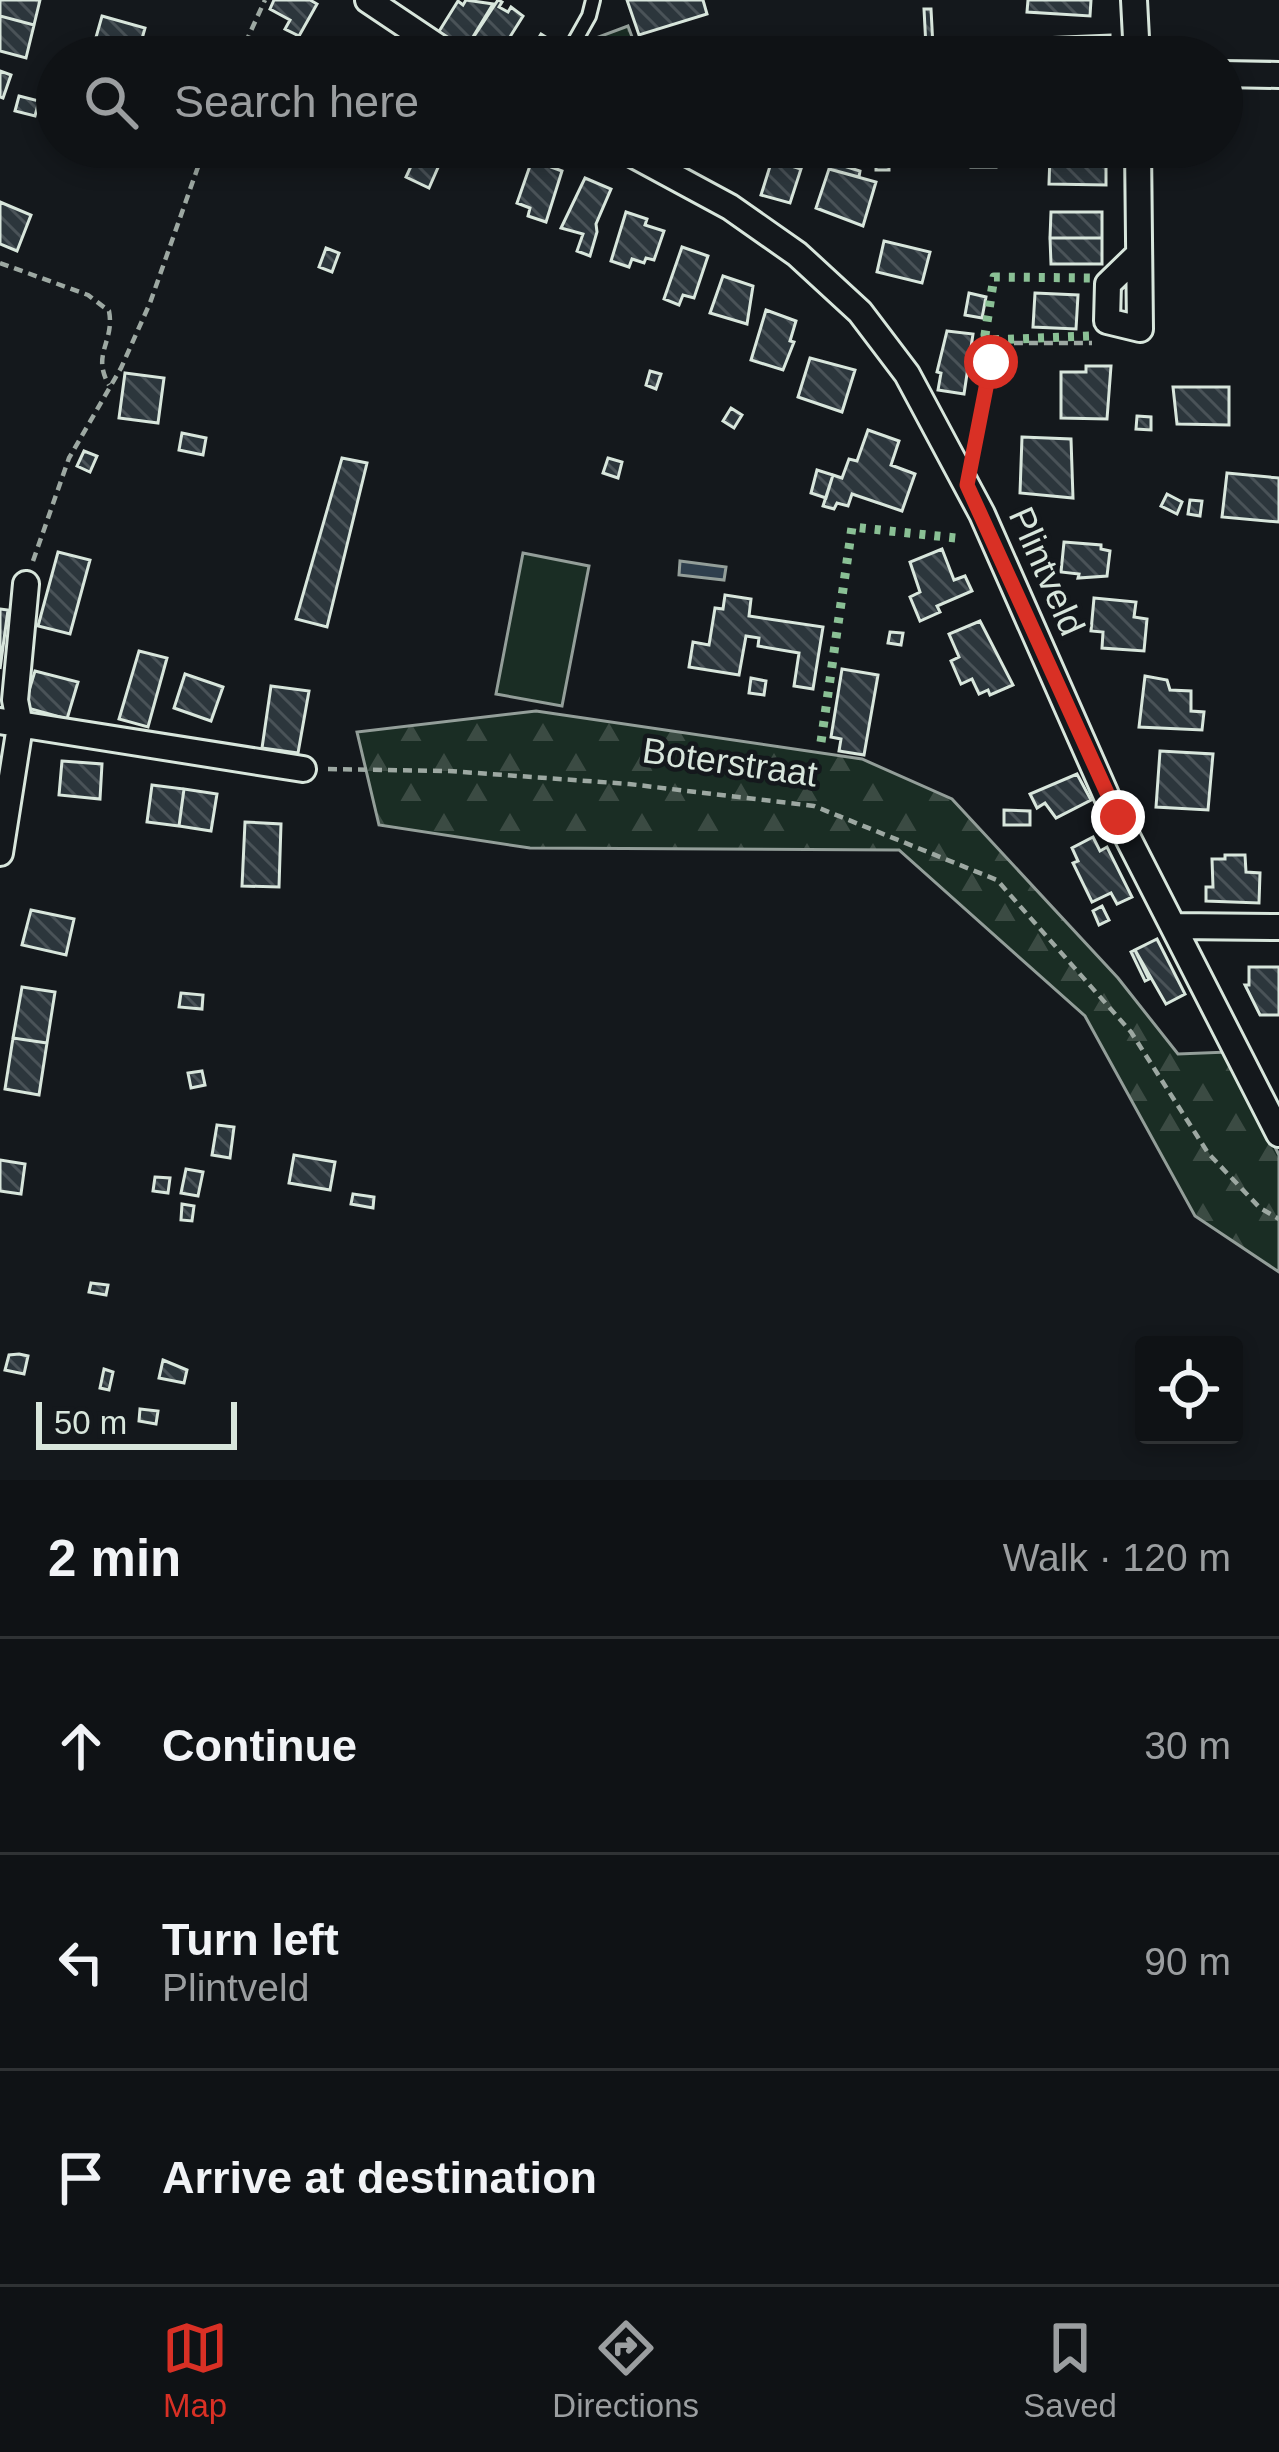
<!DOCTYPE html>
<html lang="en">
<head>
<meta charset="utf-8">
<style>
	:root { --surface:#0f1215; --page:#1d2022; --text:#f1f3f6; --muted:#9b9ea0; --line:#2f3234; --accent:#d93025 }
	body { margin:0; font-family:Helvetica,sans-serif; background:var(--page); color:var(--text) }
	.controls { position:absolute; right:36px; bottom:36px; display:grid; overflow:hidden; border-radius:12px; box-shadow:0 6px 18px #0003 }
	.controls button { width:108px; height:108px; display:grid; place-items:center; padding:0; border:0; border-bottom:3px solid var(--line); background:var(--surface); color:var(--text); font:60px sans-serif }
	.scale { position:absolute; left:36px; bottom:30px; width:201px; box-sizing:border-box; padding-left:12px; border:6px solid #d8e6dc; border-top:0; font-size:33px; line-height:42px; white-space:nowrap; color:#d8e6dc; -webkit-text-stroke:9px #14181c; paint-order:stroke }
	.stop { position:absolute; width:36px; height:36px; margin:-27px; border:9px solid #d93025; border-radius:50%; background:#fff }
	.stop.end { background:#d93025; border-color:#fff; box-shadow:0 3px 12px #0008 }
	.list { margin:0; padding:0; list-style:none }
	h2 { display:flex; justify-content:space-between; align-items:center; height:156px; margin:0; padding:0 48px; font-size:51px }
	h2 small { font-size:39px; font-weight:400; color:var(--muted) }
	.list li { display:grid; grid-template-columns:78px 1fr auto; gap:36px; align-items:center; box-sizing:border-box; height:216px; padding:0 48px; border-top:3px solid var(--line) }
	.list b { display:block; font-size:45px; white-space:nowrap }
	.list p { margin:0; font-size:39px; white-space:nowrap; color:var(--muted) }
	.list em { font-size:39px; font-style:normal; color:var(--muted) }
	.icon { flex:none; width:66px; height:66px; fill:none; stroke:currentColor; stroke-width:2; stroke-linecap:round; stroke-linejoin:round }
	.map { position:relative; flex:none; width:1279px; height:1480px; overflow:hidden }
	.search { position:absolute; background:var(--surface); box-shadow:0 6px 18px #0003; left:36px; right:36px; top:36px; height:132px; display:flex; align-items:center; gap:30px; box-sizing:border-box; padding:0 42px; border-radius:66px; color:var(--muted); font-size:45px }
	.sheet { height:804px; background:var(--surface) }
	nav { display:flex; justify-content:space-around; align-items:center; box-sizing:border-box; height:168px; border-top:3px solid var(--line); background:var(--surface); font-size:33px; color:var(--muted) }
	nav a { display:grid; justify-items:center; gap:6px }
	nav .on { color:var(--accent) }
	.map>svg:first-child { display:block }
	.grass { fill:url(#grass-dots); stroke:#939e99; stroke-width:3 }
	.forest { fill:url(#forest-firs); stroke:#939e99; stroke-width:3 }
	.garden { fill:#1a2d24; stroke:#939e99; stroke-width:3 }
	.water { fill:url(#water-waves); stroke:#939e99; stroke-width:3 }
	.building { fill:url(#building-back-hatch); stroke:#d8e6dc; stroke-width:3 }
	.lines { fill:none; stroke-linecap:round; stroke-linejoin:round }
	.service-casing { stroke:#d8e6dc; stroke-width:18 }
	.minor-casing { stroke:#d8e6dc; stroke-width:30 }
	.path { stroke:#9da8a2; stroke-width:4.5; stroke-dasharray:9 6; stroke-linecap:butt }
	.service { stroke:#14181c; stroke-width:12 }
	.minor { stroke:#14181c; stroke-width:24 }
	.hedge { stroke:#8ac095; stroke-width:9; stroke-dasharray:6 9; stroke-linecap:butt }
	.route { stroke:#d93025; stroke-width:15 }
	.labels { text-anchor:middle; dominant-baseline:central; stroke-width:9; stroke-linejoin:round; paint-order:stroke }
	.street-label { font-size:36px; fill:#d8e6dc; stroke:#14181c }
</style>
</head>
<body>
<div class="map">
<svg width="1279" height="1480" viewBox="0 0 1279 1480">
	<defs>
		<pattern id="grass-dots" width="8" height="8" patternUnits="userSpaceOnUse" patternTransform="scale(3)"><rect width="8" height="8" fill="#1a2d24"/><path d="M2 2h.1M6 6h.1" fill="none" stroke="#3b4b43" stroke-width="1.8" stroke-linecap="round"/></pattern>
		<pattern id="forest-firs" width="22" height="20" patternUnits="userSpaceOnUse" patternTransform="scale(3)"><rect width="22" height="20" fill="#1a2d24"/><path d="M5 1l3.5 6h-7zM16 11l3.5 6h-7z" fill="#3b4b43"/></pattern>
		<pattern id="water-waves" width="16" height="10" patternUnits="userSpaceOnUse" patternTransform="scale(3)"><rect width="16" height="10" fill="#2f3f4d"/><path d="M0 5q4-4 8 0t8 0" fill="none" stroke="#4c5b66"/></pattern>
		<pattern id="building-back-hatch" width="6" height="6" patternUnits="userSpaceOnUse" patternTransform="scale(3)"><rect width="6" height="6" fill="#2c363c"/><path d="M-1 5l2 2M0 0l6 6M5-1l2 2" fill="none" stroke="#4a5358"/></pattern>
	</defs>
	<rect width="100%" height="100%" fill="#14181c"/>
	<path class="grass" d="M628,26L639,56L656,51L658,57H601L593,39Z"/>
	<path class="forest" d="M536,711L862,759L952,799L1118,978L1178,1054L1228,1052L1279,1155V1272L1195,1216L1085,1016L899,850L530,848L379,825L357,732Z"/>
	<path class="garden" d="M523,553L589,566L562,706L496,694Z"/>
	<path class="water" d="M680,561L726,567L724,580L679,575Z"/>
	<path class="building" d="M0,0H40L34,25L0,16Z
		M274,0H310L317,4L299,36L285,29L290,20L270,9Z
		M466,0L493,4L465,50L438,33L458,1L463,5Z
		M498,0L502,2L499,7L508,12L511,7L523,16L498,56L487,49L482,57H477L465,50Z
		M627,0H703L707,14L639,35Z
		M1028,0H1091L1090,16L1027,12Z
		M924,9H931L933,47H926Z
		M0,16L34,25L26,58L0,51Z
		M102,16L145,28L137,57L91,55Z
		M541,34L552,41L542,57H527Z
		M1110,35V57H1043L1042,38Z
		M0,71L11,75L3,98L0,97Z
		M19,96L39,101L35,116L15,111Z
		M408,147H447L429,188L406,177L418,151Z
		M719,147H752L749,155Z
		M971,147H996V153H971Z
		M1050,147H1106V155H1050Z
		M783,152L801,159L798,168L779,162Z
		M971,153H996V167H971Z
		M1050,155H1106V185L1049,184Z
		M876,156H889V170H876Z
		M532,160L562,171L546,222L528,216L530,208L517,203Z
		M772,160L801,169L790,203L761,195Z
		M831,162L860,171L859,177L829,169Z
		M829,169L876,182L863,226L816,208Z
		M585,178L611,189L596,224L597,232L590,256L577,251L583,234L561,228Z
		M0,202L31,215L17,251L0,244Z
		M626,212L647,219L645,225L664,231L654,260L646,258L644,263L632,259L629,267L611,261Z
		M1051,212H1102V238H1050Z
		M1050,238H1102V264H1051Z
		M884,241L930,252L922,283L877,272Z
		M682,247L708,256L694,298L683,295L679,305L664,299Z
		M326,248L339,253L332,272L319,267Z
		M723,276L753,286L747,324L710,313Z
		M969,293L986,297L982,318L965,315Z
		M1035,293L1078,295L1076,329L1033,327Z
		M766,310L796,321L790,341L794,342L783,370L751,360Z
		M947,331L973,334L964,394L938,390L941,373L937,372Z
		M810,358L855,370L842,412L798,397Z
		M1086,366H1111L1107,419L1061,418V372H1086Z
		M650,371L661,374L656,389L646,385Z
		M125,373L164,378L158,423L119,418Z
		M1173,387H1229V425L1177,424Z
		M731,408L742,415L734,428L723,421Z
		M1137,416L1151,417V430L1136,429Z
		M868,430L899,441L891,465L915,474L902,511L852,494L848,506L837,503L834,509L823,506L833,475L842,478L849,459L857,461Z
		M182,433L206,438L203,455L179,450Z
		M1022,437L1071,439L1073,498L1020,493Z
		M84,451L97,456L90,472L77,466Z
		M342,458L367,463L327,627L296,619Z
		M608,458L622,462L618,478L603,473Z
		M817,470L833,475L826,498L811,493Z
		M1227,473L1279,478V522L1222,517Z
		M1167,494L1182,502L1177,514L1161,506Z
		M1190,500L1202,501L1200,516L1188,514Z
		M1064,542L1101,545V549L1110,551L1107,576L1078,578L1079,574L1061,572Z
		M942,549L954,580L965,576L972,591L937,606L940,612L920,621L910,597L920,592L910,562Z
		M58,552L90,560L70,634L38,626Z
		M725,595L751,599L749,616L823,627L813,689L794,686L799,653L758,646L759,638L746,636L739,675L689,667L693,642L709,645L715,608L723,609Z
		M1094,598L1136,602L1134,617L1147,619L1144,651L1102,648L1103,632L1091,631Z
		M0,609L8,610L0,669Z
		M980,621L1013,685L990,695L988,690L979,694L972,679L961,684L951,661L959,657L949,634Z
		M890,632L903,633L901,645L888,643Z
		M139,651L167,658L148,727L119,719Z
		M842,669L878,675L864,755L839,751L841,739L831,737Z
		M35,671L78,682L67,719L24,707Z
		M185,674L223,687L211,721L174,708Z
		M1145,676L1167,680L1170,690L1191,691V711L1204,712L1202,730L1139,727Z
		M751,678L766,681L764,695L749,693Z
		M271,686L309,691L298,753L262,748Z
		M1160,751L1213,754L1208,810L1156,807Z
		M62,761L102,764L100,799L59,795Z
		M1077,774L1091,800L1056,818L1045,803L1037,808L1030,794Z
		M152,785L184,789L179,826L147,822Z
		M184,789L217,794L211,831L179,826Z
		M1004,810L1030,811V825H1004Z
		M245,822L281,824L279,887L242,886Z
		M1093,837L1100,851L1107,847L1132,897L1117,904L1111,893L1092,902L1073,863L1078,861L1072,848Z
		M1225,855H1245L1246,872L1260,873L1259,903L1206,901V887H1213L1212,859H1225Z
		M1102,906L1109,920L1099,925L1093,911Z
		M31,910L74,919L66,955L22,945Z
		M1157,939L1185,994L1166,1004L1135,950Z
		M1135,950L1149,979L1145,981L1131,952Z
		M1249,967H1279V1015H1260L1245,985H1249Z
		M22,987L55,992L47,1043L13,1038Z
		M181,993L203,995L202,1009L179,1007Z
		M13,1038L47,1043L39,1095L5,1089Z
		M202,1071L205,1085L191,1088L188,1073Z
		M217,1125L234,1127L230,1158L212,1155Z
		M294,1155L335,1162L330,1190L289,1183Z
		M0,1160L25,1164L21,1194L0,1191Z
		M186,1169L203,1172L198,1196L181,1193Z
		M155,1177L170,1178L168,1193L153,1191Z
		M353,1194L374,1197L373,1208L351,1204Z
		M182,1204L194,1206L192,1221L181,1220Z
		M91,1283L108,1285L106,1295L89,1292Z
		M19,1354L28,1356L24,1374L5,1370L9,1355Z
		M163,1360L187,1370L184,1383L159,1378Z
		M104,1369L113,1372L109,1390L100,1388Z
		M140,1409L158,1411L156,1424L139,1421Z"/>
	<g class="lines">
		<g class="service-casing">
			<path id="service" d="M566,57L589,16L593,0"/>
		</g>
		<g class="minor-casing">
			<path id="minor" d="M368,0L453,57
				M1134,0L1137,57
				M1222,74L1279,75
				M619,147L730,207L797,254L860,312L907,374L982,514L1107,797L1279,1134
				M1138,147L1140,329L1107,321L1108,284L1139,254
				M0,721L303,769
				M0,853L20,726L15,700L26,584
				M1175,926L1279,927"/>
		</g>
		<path class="path" d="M239,57L265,0
			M0,263L88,295L109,311C115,342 91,354 109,385
			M976,451L991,362L1014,343H1092
			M33,561L69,458L121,368L150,303L205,147
			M328,769L449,771L629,784L814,806L997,880L1131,1032L1208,1153L1260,1208L1279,1219"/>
		<use href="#service" class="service"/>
		<use href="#minor" class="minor"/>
		<path class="hedge" d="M1089,336L989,340L985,335L994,277L1096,278
			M821,742L852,527L956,538"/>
	</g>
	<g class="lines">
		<path class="route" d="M991,362L967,485L1118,817"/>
	</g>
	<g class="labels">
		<g class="street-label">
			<text transform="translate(1047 571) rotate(66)">Plintveld</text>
			<text transform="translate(730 762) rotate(8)">Boterstraat</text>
		</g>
	</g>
</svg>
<div class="controls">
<button><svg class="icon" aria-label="locate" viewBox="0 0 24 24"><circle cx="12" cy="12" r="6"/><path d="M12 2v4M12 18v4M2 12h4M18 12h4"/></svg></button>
</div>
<div class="scale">50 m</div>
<div class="stop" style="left:991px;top:362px"></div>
<div class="stop end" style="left:1118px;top:817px"></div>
<div class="search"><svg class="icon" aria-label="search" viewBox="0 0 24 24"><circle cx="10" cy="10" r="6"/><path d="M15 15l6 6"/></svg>Search here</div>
</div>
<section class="sheet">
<h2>2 min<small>Walk · 120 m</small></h2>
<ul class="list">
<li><svg class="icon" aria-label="ahead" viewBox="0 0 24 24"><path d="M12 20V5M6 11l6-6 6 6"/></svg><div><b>Continue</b></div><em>30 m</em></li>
<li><svg class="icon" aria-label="left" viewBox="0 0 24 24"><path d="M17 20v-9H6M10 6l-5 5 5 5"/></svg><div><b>Turn left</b><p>Plintveld</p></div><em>90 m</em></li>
<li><svg class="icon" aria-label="arrive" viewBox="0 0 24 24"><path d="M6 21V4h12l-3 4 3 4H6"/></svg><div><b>Arrive at destination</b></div></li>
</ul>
</section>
<nav>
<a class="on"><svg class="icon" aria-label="map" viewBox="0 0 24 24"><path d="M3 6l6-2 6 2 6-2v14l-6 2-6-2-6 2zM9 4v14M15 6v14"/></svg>Map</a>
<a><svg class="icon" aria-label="directions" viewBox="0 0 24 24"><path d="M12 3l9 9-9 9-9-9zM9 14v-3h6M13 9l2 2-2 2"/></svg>Directions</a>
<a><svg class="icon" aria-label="saved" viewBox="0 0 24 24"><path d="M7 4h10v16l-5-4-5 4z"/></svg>Saved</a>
</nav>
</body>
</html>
